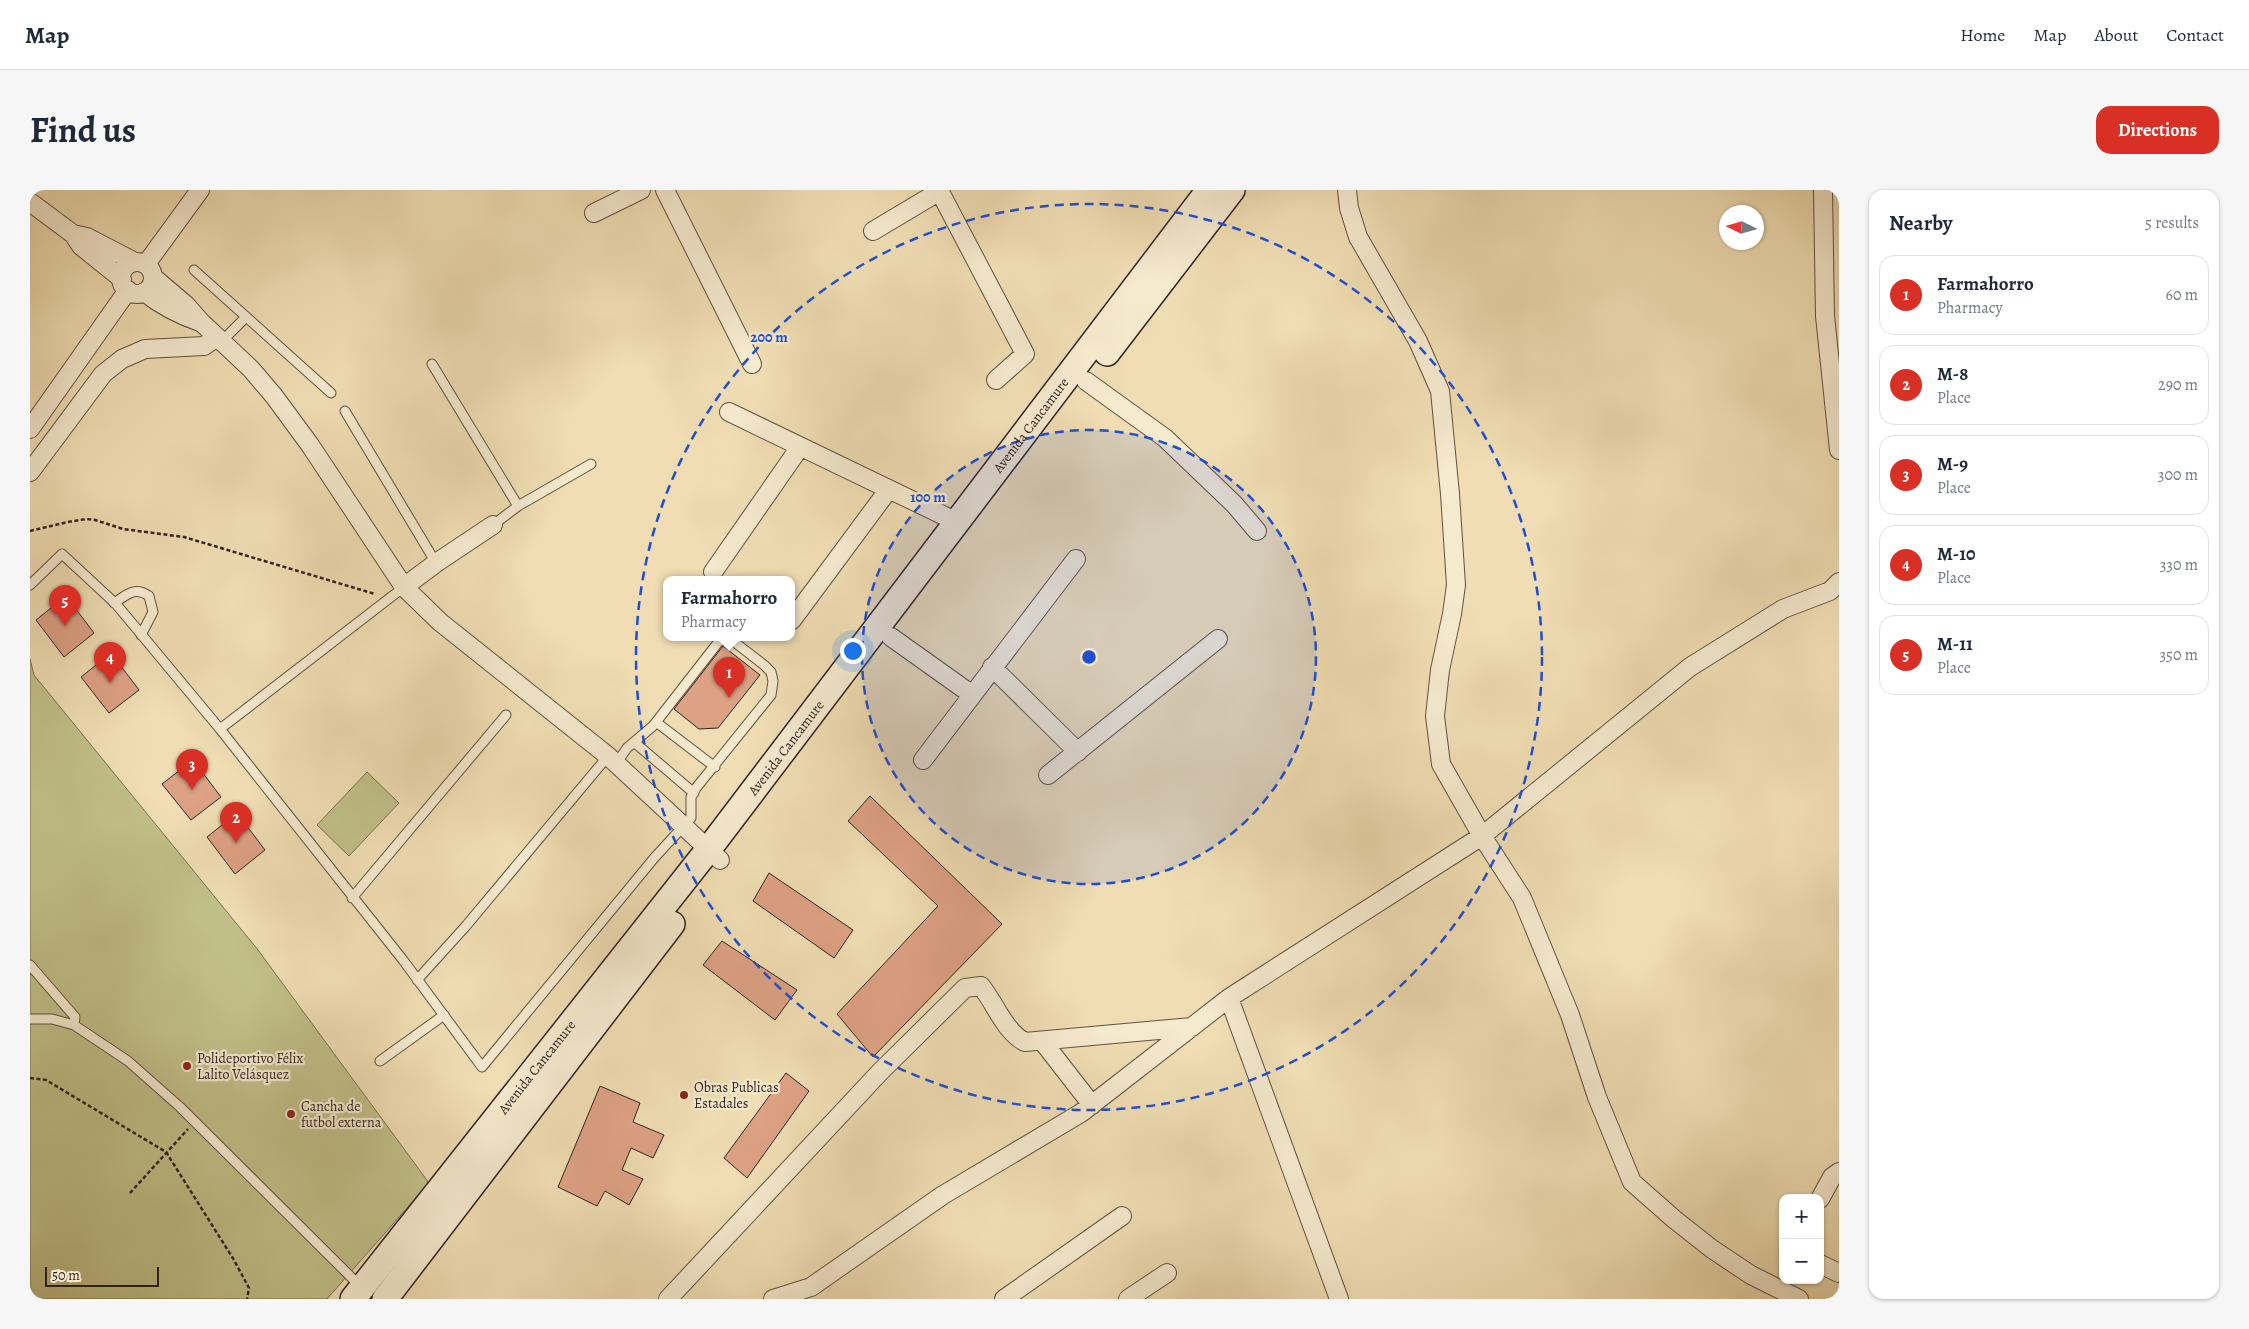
<!DOCTYPE html>
<html lang="en">
<head>
<meta charset="utf-8">
<style>
	:root { --surface:#fff; --page:#f6f6f7; --text:#1f2937; --muted:#747a83; --line:#e0e1e3; --accent:#d93025 }
	body { margin:0; font-family:Alegreya,serif; background:var(--page); color:var(--text) }
	.controls { position:absolute; right:15px; bottom:15px; display:grid; overflow:hidden; border-radius:10px; box-shadow:0 1px 4px #0004 }
	.controls button { width:45px; height:45px; display:grid; place-items:center; padding:0; border:0; border-bottom:1px solid var(--line); background:var(--surface); color:var(--text); font:25px sans-serif }
	.compass { position:absolute; left:1689px; top:15px; width:45px; height:45px; border-radius:50%; background:var(--surface); box-shadow:0 1px 4px #0004; rotate:275deg }
	.scale { position:absolute; left:15px; bottom:12px; width:114px; box-sizing:border-box; padding-left:5px; border:2px solid #31221c; border-top:0; font-size:14px; line-height:18px; white-space:nowrap; color:#31221c; -webkit-text-stroke:4px #f5e9ce; paint-order:stroke }
	.you { position:absolute; left:822px; top:460px; width:18px; height:18px; margin:-12px; border:4px solid #fff; border-radius:50%; background:#1a73e8; box-shadow:0 0 0 8px #1a73e833 }
	.badge { display:grid; place-items:center; width:32px; height:32px; border-radius:50%; background:var(--accent); color:#fff; font-size:16px; font-weight:700 }
	.pin { position:absolute; translate:-50% -41px; filter:drop-shadow(0 1px 2px #0008) }
	.pin::after { content:''; position:absolute; top:26px; width:18px; height:15px; background:inherit; clip-path:polygon(0 0,100% 0,50% 100%) }
	.popup { position:absolute; left:633px; top:386px; width:132px; height:65px; box-sizing:border-box; display:grid; place-content:center; border-radius:10px; background:var(--surface); filter:drop-shadow(0 1px 4px #0005); font-size:16px; white-space:nowrap; color:var(--muted) }
	.popup b { font-size:19px; color:var(--text) }
	.popup::after { content:''; position:absolute; left:50%; top:100%; margin-left:-10px; border:10px solid transparent; border-top-color:var(--surface) }
	.list { margin:0; padding:0; list-style:none }
	h2 { display:flex; justify-content:space-between; align-items:center; height:65px; margin:0; padding:0 20px; font-size:21px }
	h2 small { font-size:16px; font-weight:400; color:var(--muted) }
	.list li { display:grid; grid-template-columns:32px 1fr auto; gap:15px; align-items:center; box-sizing:border-box; height:80px; margin:0 10px 10px; padding:0 10px; border:1px solid var(--line); border-radius:15px }
	.list b { display:block; font-size:19px; white-space:nowrap }
	.list p { margin:0; font-size:16px; white-space:nowrap; color:var(--muted) }
	.list em { font-size:16px; font-style:normal; color:var(--muted) }
	.map { position:relative; flex:none; width:1809px; height:1109px; overflow:hidden; border-radius:15px }
	header { display:flex; align-items:center; gap:30px; box-sizing:border-box; height:70px; padding:0 25px; background:var(--surface); border-bottom:1px solid var(--line) }
	header strong { font-size:24px }
	nav { display:flex; gap:28px; margin-inline-start:auto; font-size:18px }
	.intro { display:flex; align-items:center; justify-content:space-between; box-sizing:border-box; height:120px; padding:0 30px }
	h1 { margin:0; font-size:35px }
	.button { padding:12px 22px; border-radius:15px; background:var(--accent); color:#fff; font-size:18px; font-weight:700 }
	main { display:flex; gap:30px; padding:0 30px }
	aside { flex:1; background:var(--surface); border-radius:15px; box-shadow:0 1px 4px #0004 }
	.map>svg:first-child { display:block }
	.green { fill:#c1bf88; stroke:#797052 }
	.building { fill:#dda184; stroke:#31221c }
	.lines { fill:none; stroke-linecap:round; stroke-linejoin:round }
	.lane-casing { stroke:#615142; stroke-width:11 }
	.street-casing { stroke:#615142; stroke-width:20 }
	.secondary-casing { stroke:#31221c; stroke-width:28 }
	.path { stroke:#31221c; stroke-width:2.5; stroke-dasharray:4 2.5; stroke-linecap:butt }
	.lane { stroke:#f5e9ce; stroke-width:9 }
	.street { stroke:#f5e9ce; stroke-width:18 }
	.secondary { stroke:#f5e9ce; stroke-width:25 }
	.ring { fill:none; stroke:#1d4ed8; stroke-width:2.5; stroke-dasharray:9 6 }
	.poi-dot { fill:#8f2418; stroke:#f5e9ce; stroke-width:2 }
	.labels { text-anchor:middle; dominant-baseline:central; stroke-width:4.5; stroke-linejoin:round; paint-order:stroke }
	.street-label { font-size:14px; fill:#31221c; stroke:#f5e9ce }
	.poi-label { font-size:14px; fill:#31221c; stroke:#f5e9ce; text-anchor:start }
	.centre { fill:#1d4ed8; stroke:#f5e9ce; stroke-width:2.5 }
	.ring-label { font-size:15px; text-anchor:middle; font-weight:bold; fill:#1d4ed8; stroke:#f5e9ce; stroke-width:4.5; stroke-linejoin:round; paint-order:stroke }
</style>
</head>
<body>
<header>
<strong>Map</strong>
<nav><a>Home</a><a>Map</a><a>About</a><a>Contact</a></nav>
</header>
<div class="intro"><h1>Find us</h1><a class="button">Directions</a></div>
<main>
<div class="map">
<svg width="1809" height="1109" viewBox="0 0 1809 1109">
	<rect width="100%" height="100%" fill="#f0ddb3"/>
	<filter id="stains"><feTurbulence type="fractalNoise" baseFrequency=".004" numOctaves="4"/><feColorMatrix values="0 0 0 0 .2 0 0 0 0 .09 0 0 0 0 .02 0 0 0 .5 -.17"/></filter>
	<radialGradient id="worn" r=".72"><stop offset=".6" stop-color="#630" stop-opacity="0"/><stop offset="1" stop-color="#630" stop-opacity=".3"/></radialGradient>
	<path class="green" d="M0,469L4,485L228,760L399,993L297,1109H0Z
		M337,582L369,613L319,666L287,635Z"/>
	<path class="building" d="M36,406L64,443L34,467L6,430Z
		M693,456L730,485L688,538L669,539L644,519Z
		M81,463L109,500L79,523L51,487Z
		M163,570L191,607L161,630L132,594Z
		M840,606L972,734L843,867L807,824L908,716L818,631Z
		M207,623L235,660L205,684L177,647Z
		M739,683L823,740L804,768L723,711Z
		M692,751L767,800L745,830L673,775Z
		M756,883L779,901L717,988L694,968Z
		M570,896L610,913L603,932L634,945L623,968L601,958L592,980L613,989L599,1015L575,1001L567,1016L528,997Z"/>
	<g class="lines">
		<g class="lane-casing">
			<path id="lane" d="M164,80L301,203
				M192,151L216,127
				M402,174L488,316
				M315,221L406,373
				M463,335L488,316L561,274
				M0,395L32,364L86,414L190,539L373,770L452,877L625,667L661,628V607L666,598L741,505L743,491L741,482L734,475L703,451L690,450L623,536L597,558L586,574
				M84,413C97,405 104,396 119,406L123,422L111,445
				M626,532L685,577
				M190,539L374,397
				M604,552L664,603
				M322,708L476,525
				M0,775L45,827L44,835
				M387,790L435,737L578,566
				M0,829H22L44,835L98,871L150,917L330,1096
				M350,871L414,825"/>
		</g>
		<g class="street-casing">
			<path id="street" d="M635,0L722,174
				M909,0L995,164L966,190
				M1317,0L1319,18L1328,47L1388,151L1410,201L1420,304L1426,395L1422,424L1410,480L1405,526L1411,574L1452,646L1492,708L1540,825L1567,907L1602,992L1644,1029L1682,1059L1721,1085L1769,1109
				M1793,0L1795,126L1809,260
				M0,12L43,44L51,56L92,89
				M564,23L611,0
				M843,41L910,1
				M43,44L57,47L105,72
				M91 88a16 16 0 1 1 32 0a16 16 0 1 1-32 0Z
				M116,74L170,0
				M123,87L156,115L171,132L221,179L244,206L280,255L374,397L410,432L578,566L690,670
				M114,102C132,116 149,125 170,132
				M1056,191L1135,248L1204,314L1227,341
				M699,222L927,332
				M0,239L98,100
				M0,282L73,184L92,169L115,159L174,156L187,147
				M683,382L770,257
				M374,397L406,373L463,335
				M762,430L859,299
				M861,447L941,504
				M962,477L1048,562
				M893,570L1046,369
				M1018,585L1188,449
				M1199,808L1309,1109
				M1013,852L1062,915
				M1790,1009L1802,987L1809,982
				M1790,1074L1809,1083
				M638,1109L850,882L935,798L951,796C965,813 975,842 995,852L1162,837
				M743,1109L781,1097L913,1005L1051,923L1199,808L1452,646L1660,477L1753,419L1800,401L1809,392
				M974,1109L1092,1026
				M1098,1109L1137,1083"/>
		</g>
		<g class="secondary-casing">
			<g id="secondary">
				<path d="M1077,163L1202,0"/>
				<path id="s1" d="M323,1109L678,660L1179,0"/>
				<path d="M355,1109L642,734"/>
			</g>
		</g>
		<path class="path" d="M0,341L38,332L56,329L65,330L93,339L154,347L345,404
			M0,888L16,890L136,962L204,1070L219,1098L217,1109
			M100,1003L158,939"/>
		<use href="#lane" class="lane"/>
		<use href="#street" class="street"/>
		<use href="#secondary" class="secondary"/>
	</g>
	<circle cx="1059" cy="467" r="227" fill="#1d4ed8" fill-opacity=".12"/>
	<g class="ring">
		<circle cx="1059" cy="467" r="227"/>
		<circle cx="1059" cy="467" r="453"/>
	</g>
	<g class="poi-dot">
		<circle cx="157" cy="876" r="5"/>
		<circle cx="654" cy="905" r="5"/>
		<circle cx="261" cy="924" r="5"/>
	</g>
	<g class="labels">
		<g class="street-label">
			<text stroke="none"><textPath href="#s1" startOffset="1106">Avenida Cancamure</textPath></text>
			<text stroke="none"><textPath href="#s1" startOffset="701">Avenida Cancamure</textPath></text>
			<text stroke="none"><textPath href="#s1" startOffset="296">Avenida Cancamure</textPath></text>
		</g>
		<g class="poi-label">
			<text x="167" y="868">Polideportivo Félix<tspan x="167" dy="16">Lalito Velásquez</tspan></text>
			<text x="664" y="897">Obras Publicas<tspan x="664" dy="16">Estadales</tspan></text>
			<text x="271" y="916">Cancha de<tspan x="271" dy="16">futbol externa</tspan></text>
		</g>
	</g>
	<circle cx="1059" cy="467" r="8" class="centre"/>
	<g class="ring-label">
		<text x="739" y="152">200 m</text>
		<text x="898" y="312">100 m</text>
	</g>
	<rect width="100%" height="100%" filter="url(#stains)"/>
	<rect width="100%" height="100%" fill="url(#worn)"/>
</svg>
<div class="controls">
<button>+</button>
<button>−</button>
</div>
<svg class="compass" viewBox="-18 -18 36 36"><path d="M0-13l5 13h-10z" fill="#e53935"/><path d="M0 13l5-13h-10z" fill="#747a83"/></svg>
<div class="scale">50 m</div>
<div class="you"></div>
<div class="pin badge" style="left:699px;top:508px">1</div>
<div class="popup"><b>Farmahorro</b>Pharmacy</div>
<div class="pin badge" style="left:206px;top:653px">2</div>
<div class="pin badge" style="left:162px;top:600px">3</div>
<div class="pin badge" style="left:80px;top:493px">4</div>
<div class="pin badge" style="left:35px;top:436px">5</div>
</div>
<aside>
<h2>Nearby<small>5 results</small></h2>
<ul class="list">
<li><span class="badge">1</span><div><b>Farmahorro</b><p>Pharmacy</p></div><em>60 m</em></li>
<li><span class="badge">2</span><div><b>M-8</b><p>Place</p></div><em>290 m</em></li>
<li><span class="badge">3</span><div><b>M-9</b><p>Place</p></div><em>300 m</em></li>
<li><span class="badge">4</span><div><b>M-10</b><p>Place</p></div><em>330 m</em></li>
<li><span class="badge">5</span><div><b>M-11</b><p>Place</p></div><em>350 m</em></li>
</ul>
</aside>
</main>
</body>
</html>
